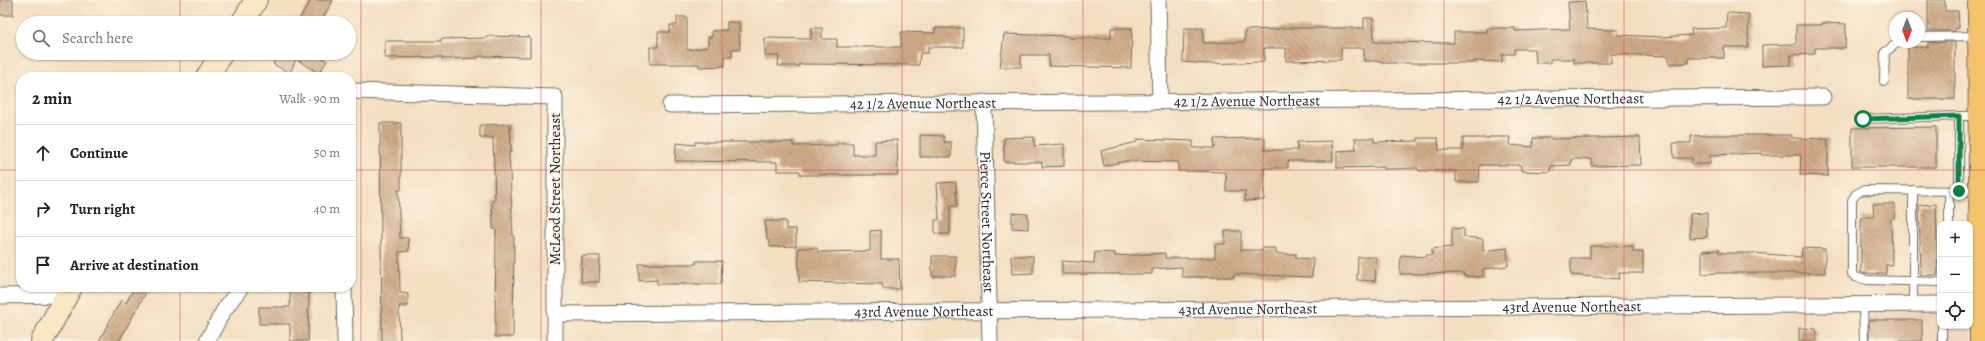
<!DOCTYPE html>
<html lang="en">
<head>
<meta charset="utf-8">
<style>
	:root { --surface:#fff; --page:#f6f6f6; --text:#202124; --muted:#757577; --line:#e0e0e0 }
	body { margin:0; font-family:Alegreya,serif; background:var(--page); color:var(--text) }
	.controls { position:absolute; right:12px; bottom:12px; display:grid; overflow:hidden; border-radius:8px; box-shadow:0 1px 3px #0004 }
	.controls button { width:36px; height:36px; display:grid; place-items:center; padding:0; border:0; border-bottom:1px solid var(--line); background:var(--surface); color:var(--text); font:20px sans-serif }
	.compass { position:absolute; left:1889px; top:12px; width:36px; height:36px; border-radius:50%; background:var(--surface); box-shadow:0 1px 3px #0004; rotate:180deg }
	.stop { position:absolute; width:12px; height:12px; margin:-9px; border:3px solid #0b8043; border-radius:50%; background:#fff }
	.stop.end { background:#0b8043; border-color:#fff; box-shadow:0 1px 4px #0008 }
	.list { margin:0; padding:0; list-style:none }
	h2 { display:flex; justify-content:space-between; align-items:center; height:52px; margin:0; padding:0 16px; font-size:17px }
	h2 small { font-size:13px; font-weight:400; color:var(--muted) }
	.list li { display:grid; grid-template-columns:26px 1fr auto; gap:12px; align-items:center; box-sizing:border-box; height:56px; padding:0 16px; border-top:1px solid var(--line) }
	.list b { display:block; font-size:15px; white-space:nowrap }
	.list em { font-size:13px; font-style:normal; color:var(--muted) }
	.icon { flex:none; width:22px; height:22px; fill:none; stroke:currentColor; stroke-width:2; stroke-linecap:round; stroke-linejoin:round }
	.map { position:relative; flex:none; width:1985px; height:341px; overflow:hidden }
	.search { position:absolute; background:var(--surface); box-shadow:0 1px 3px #0004; left:16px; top:16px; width:340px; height:44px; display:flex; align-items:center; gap:10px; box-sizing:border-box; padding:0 14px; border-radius:22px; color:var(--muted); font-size:15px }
	.panel { position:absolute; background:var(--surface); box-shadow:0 1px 3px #0004; left:16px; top:72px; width:340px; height:220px; border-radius:16px }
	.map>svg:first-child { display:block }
	.built { fill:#edd2ba }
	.building { fill:url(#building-back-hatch) }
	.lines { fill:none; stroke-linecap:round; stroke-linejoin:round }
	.lane-casing { stroke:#716a5f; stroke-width:10 }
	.street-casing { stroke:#716a5f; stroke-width:17 }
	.secondary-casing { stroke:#716a5f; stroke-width:24 }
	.primary-casing { stroke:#716a5f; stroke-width:24 }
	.lane { stroke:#fff; stroke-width:8 }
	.street { stroke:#fff; stroke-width:15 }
	.secondary { stroke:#fae7c3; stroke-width:22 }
	.primary { stroke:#f3c26a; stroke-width:22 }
	.route { stroke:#0b8043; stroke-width:5 }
	.grid { fill:none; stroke:#d1495b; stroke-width:1; stroke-opacity:0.55 }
	.labels { text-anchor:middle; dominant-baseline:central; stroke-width:3; stroke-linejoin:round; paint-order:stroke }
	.street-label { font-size:15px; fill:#2b2b2b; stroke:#fcf5e5 }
</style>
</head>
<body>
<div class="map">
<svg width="1985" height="341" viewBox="0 0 1985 341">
	<defs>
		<pattern id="building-back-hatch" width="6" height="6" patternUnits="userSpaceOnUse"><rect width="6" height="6" fill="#cfaa87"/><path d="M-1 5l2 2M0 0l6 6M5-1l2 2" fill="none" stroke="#a88b6f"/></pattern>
	</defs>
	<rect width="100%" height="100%" fill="#fcf5e5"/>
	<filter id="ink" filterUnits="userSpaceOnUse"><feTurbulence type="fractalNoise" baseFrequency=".025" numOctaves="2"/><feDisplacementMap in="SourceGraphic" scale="8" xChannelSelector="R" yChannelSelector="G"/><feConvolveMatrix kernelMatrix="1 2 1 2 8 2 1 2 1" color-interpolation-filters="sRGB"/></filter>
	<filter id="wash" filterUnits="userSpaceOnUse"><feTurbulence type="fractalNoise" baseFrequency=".012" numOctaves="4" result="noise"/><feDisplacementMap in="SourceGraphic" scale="16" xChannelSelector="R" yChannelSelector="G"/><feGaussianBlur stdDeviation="0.9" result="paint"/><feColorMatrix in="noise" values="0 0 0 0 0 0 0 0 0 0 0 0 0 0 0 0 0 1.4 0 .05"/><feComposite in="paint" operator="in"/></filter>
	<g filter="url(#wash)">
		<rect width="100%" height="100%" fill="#f3dec0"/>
		<path class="built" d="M1940,310V326H1970L1974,341H1867V312Z"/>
		<g id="blocks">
			<path class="building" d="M0,0H13V15H0Z
				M311,0H333L320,23H297Z
				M1928,0H1945V11H1958L1959,28L1955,29V31H1928Z
				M1585,1L1587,29L1618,30V35L1662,37L1692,35L1691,29L1726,28L1727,13L1749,14L1748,47H1724V58H1688L1689,63L1669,64V56L1611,54V63H1574V59H1550V63H1536L1535,49H1514V54H1502V62L1474,61V63H1382V61H1364V48H1341V60L1286,61V48H1264V62L1208,64L1183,62L1184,28H1203V43L1245,42V30L1279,29V28H1364V18H1373L1374,42L1454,43V32H1487V28H1515V31L1570,29L1568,2Z
				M677,17H687V50L708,47V37H712V31L727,30V22H739L740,49H732V57H725V66L699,67V64H650V47H658V32H670V25H677Z
				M1822,23L1846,24L1845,48H1815V54L1791,55V65L1762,66V45L1796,44V25H1822Z
				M811,28H822V39H837V47H901V32L935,33V28H963V47H928V53H920L919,65L799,64V66H778L779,56H765V38L811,39Z
				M1111,28H1132L1131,68L1049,66V55H1021V67H1000L1004,34L1068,36V38H1111Z
				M487,36L530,37V57L478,56V58L442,59V57L385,58V41H441V39L487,38Z
				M1928,42H1955V99H1908V47H1928Z
				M278,53H314L327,61L319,73L296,59L290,73L273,64Z
				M380,123H401V190H398L400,238H408L409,251L399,252L400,293L408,294V306H399L400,341H382Z
				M510,124L511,152H509L513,237H514L513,337H495L496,229H493L492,200H495L493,138H480V125Z
				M1936,127V167H1852V128Z
				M920,135L944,136V142H951V157H920Z
				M1710,135H1792V138L1828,139V176L1800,175L1801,155H1762V153L1710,155V164H1692V158H1674L1673,143H1691V136Z
				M1034,137V146L1064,144V166L1042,167V162H1004V138Z
				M1489,137H1510L1509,145L1533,147V138H1551V139L1640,137L1641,165L1592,166V159H1571V165L1551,166L1550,172L1521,171V165H1480L1479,182H1456V171H1419L1418,168L1384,169V167L1337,168V151L1356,150L1355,138H1374V142L1418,141V138H1438L1439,150H1463V138H1489Z
				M1265,138V150H1297V142L1332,141L1333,161H1288V168H1264V200L1245,201V191H1226V172L1178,171V162L1126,161L1104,166L1101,151L1137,142V139L1193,141V148H1215L1214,139Z
				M897,140L898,175H800V171H777V162L675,161L676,143L695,145V142H793V146L837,145V143H853V155H875V141Z
				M956,182L957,206H950V234H935V220H939L937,183Z
				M1873,204H1895V218H1891L1892,265H1886V274L1861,273V217H1874Z
				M1936,204L1938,275H1921L1919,205Z
				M1012,213L1028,214V229L1012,228Z
				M1707,213V237L1690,238V214Z
				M765,221H786V229H796V246L770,247L769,240H767Z
				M1452,228L1464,229V237L1483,239V251L1507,248L1508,266L1483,269V277L1464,276V273L1400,274L1401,255L1426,257V255H1432V249L1452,247Z
				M881,230V259H899L900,289H883L882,284L799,282L798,248H817L818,252L870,251V231Z
				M1225,231H1241V250H1262V248H1276V254H1296V258L1313,259L1312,277L1234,274V277H1182V267L1152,269V274H1062V261L1094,263L1095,252L1115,253V256L1165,253V258H1215V244H1225Z
				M1590,246H1617L1616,247L1633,246V252H1643V273H1619V279L1571,275V258H1590Z
				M1802,248L1825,249V273H1719L1702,274V251L1719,250V253H1755L1801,257Z
				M582,256H600L599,282H581Z
				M932,256H956V276H932Z
				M1011,256H1033V273L1012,274Z
				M1358,257H1376L1375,281L1357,280Z
				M696,261H722L721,284H657V280L639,281V264H696Z
				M135,287H149L119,341H99L121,300L126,303Z
				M290,292H309L308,341H290V324H259V307H290Z
				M1869,320H1922V341H1869Z
				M1799,328L1816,329V341H1799Z"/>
		</g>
	</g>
	<g filter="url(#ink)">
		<use href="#blocks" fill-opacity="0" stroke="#716a5f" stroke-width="1"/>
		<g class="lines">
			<g class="lane-casing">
				<path id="lane" d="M1919,37L1978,36
					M1884,81L1885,52L1899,42
					M1863,119L1959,116
					M1913,190V304
					M1959,191V116H1979
					M1949,224V191
					M1940,282L1867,280L1855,277L1852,274V200L1856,194L1863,190L1979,191
					M1863,305L1864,341
					M1942,326V341"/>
			</g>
			<g class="street-casing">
				<g id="street">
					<path d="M1158,0L1160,101"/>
					<path d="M351,91L555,97V341"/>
					<path id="s1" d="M984,102L990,341"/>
					<path id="s2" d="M670,105L1823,97"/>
					<path d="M344,287L345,341"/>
					<path d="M0,296L65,295"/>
					<path id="s3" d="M555,314L1940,304"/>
					<path d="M207,341L224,310L241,287"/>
				</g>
			</g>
			<g class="secondary-casing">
				<path id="secondary" d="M242,23L256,0
					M207,77L222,53
					M42,341L71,287"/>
			</g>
			<g class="primary-casing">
				<path id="primary" d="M1979,0L1981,341"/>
			</g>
			<use href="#lane" class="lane"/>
			<use href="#street" class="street"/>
			<use href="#secondary" class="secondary"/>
			<use href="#primary" class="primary"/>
		</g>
	</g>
	<g class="lines" filter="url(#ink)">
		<path class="route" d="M1863,119L1959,116V191"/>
	</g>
	<path class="grid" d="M180,0V23M361,0V341M541,0V341M722,0V341M902,0V341M1083,0V341M1263,0V341M1444,0V341M1624,0V341M1805,0V341M180,53V77M0,170H21M351,170H1985M180,287V341"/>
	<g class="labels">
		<g class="street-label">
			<text stroke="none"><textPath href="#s2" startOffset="901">42 1/2 Avenue Northeast</textPath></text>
			<text stroke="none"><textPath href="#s2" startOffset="577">42 1/2 Avenue Northeast</textPath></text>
			<text stroke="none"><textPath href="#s2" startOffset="253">42 1/2 Avenue Northeast</textPath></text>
			<text transform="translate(555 189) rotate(-90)">McLeod Street Northeast</text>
			<text stroke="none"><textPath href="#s1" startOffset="120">Pierce Street Northeast</textPath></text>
			<text stroke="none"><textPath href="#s3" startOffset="1017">43rd Avenue Northeast</textPath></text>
			<text stroke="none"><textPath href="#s3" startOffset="693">43rd Avenue Northeast</textPath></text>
			<text stroke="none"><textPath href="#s3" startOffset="369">43rd Avenue Northeast</textPath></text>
		</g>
	</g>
</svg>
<div class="controls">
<button>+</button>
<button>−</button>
<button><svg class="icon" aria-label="locate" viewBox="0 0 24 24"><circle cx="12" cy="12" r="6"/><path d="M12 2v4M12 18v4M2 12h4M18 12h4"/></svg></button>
</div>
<svg class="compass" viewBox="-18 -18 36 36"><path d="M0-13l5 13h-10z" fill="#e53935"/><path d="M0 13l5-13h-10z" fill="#757577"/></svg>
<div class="stop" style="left:1863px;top:119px"></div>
<div class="stop end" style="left:1959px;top:191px"></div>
<div class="search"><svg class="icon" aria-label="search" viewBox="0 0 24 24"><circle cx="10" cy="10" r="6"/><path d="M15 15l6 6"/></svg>Search here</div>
<section class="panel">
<h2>2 min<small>Walk · 90 m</small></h2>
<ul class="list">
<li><svg class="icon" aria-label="ahead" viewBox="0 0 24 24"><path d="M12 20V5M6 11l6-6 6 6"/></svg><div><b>Continue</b></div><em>50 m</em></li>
<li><svg class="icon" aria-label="right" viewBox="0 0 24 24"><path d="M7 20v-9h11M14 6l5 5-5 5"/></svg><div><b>Turn right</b></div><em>40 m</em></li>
<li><svg class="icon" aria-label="arrive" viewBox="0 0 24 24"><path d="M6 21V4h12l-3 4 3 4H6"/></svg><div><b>Arrive at destination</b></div></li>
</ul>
</section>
</div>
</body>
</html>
